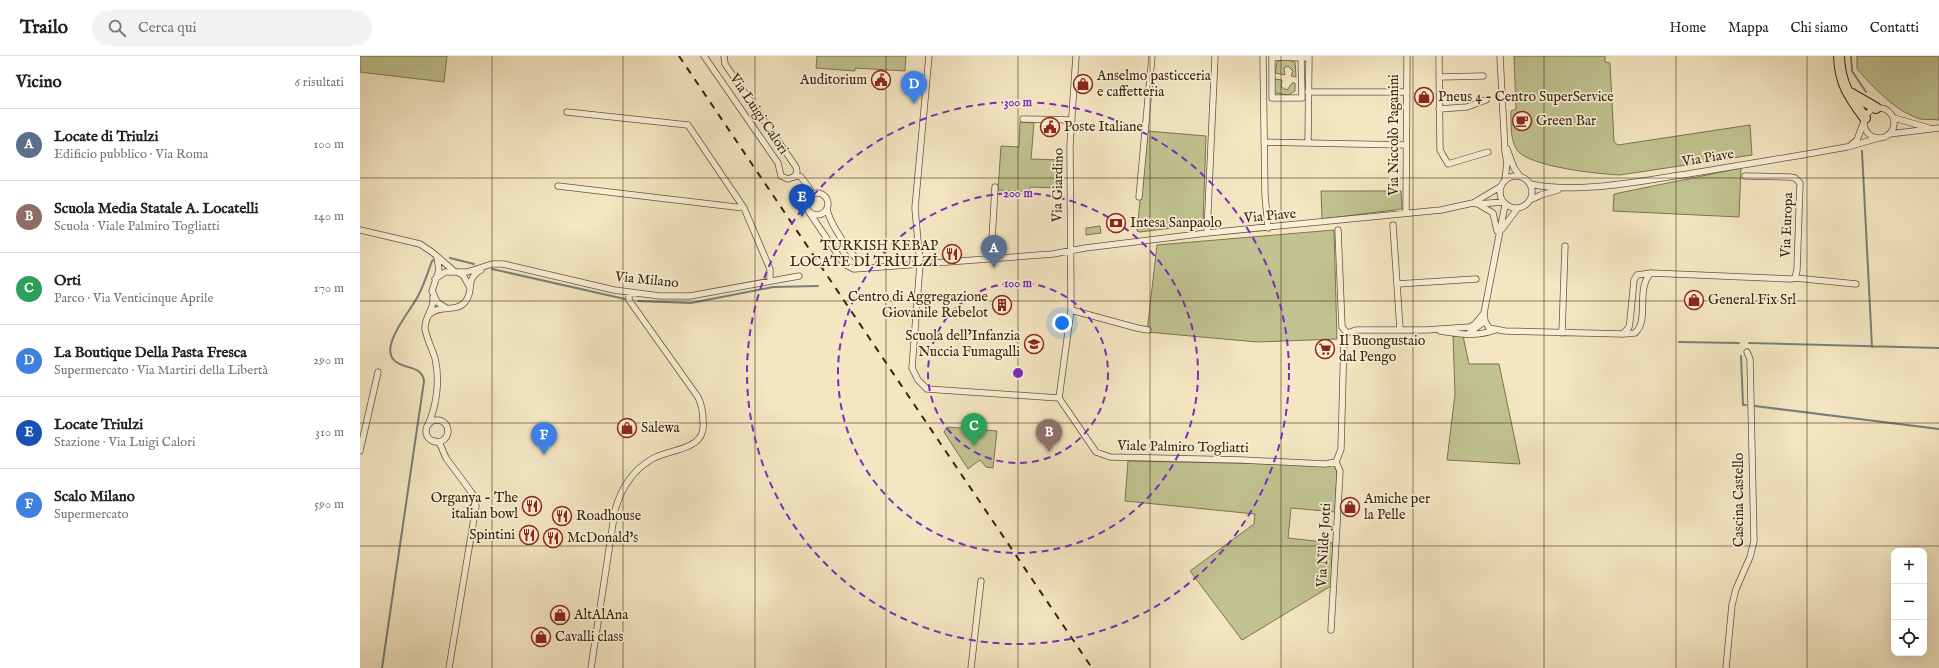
<!DOCTYPE html>
<html lang="it">
<head>
<meta charset="utf-8">
<style>
	:root { --surface:#fff; --page:#f2f2f2; --text:#202124; --muted:#757577; --line:#e0e0e0; --accent:#8f2418 }
	body { margin:0; font-family:"IM FELL English",serif; background:var(--page); color:var(--text) }
	.controls { position:absolute; right:12px; bottom:12px; display:grid; overflow:hidden; border-radius:8px; box-shadow:0 4px 16px #0002 }
	.controls button { width:36px; height:36px; display:grid; place-items:center; padding:0; border:0; border-bottom:1px solid var(--line); background:var(--surface); color:var(--text); font:20px sans-serif }
	.you { position:absolute; left:702px; top:267px; width:14px; height:14px; margin:-10px; border:3px solid #fff; border-radius:50%; background:#1a73e8; box-shadow:0 0 0 6px #1a73e833 }
	.badge { display:grid; place-items:center; width:26px; height:26px; border-radius:50%; background:var(--accent); color:#fff; font-size:13px; font-weight:700 }
	.pin { position:absolute; translate:-50% -33px; filter:drop-shadow(0 1px 2px #0008) }
	.pin::after { content:''; position:absolute; top:21px; width:14px; height:12px; background:inherit; clip-path:polygon(0 0,100% 0,50% 100%) }
	.list { margin:0; padding:0; list-style:none }
	h2 { display:flex; justify-content:space-between; align-items:center; height:52px; margin:0; padding:0 16px; font-size:17px }
	h2 small { font-size:13px; font-weight:400; color:var(--muted) }
	.list li { display:grid; grid-template-columns:26px 1fr auto; gap:12px; align-items:center; box-sizing:border-box; height:72px; padding:0 16px; border-top:1px solid var(--line) }
	.list b { display:block; font-size:15px; white-space:nowrap }
	.list p { margin:0; font-size:13px; white-space:nowrap; color:var(--muted) }
	.list em { font-size:13px; font-style:normal; color:var(--muted) }
	.icon { flex:none; width:22px; height:22px; fill:none; stroke:currentColor; stroke-width:2; stroke-linecap:round; stroke-linejoin:round }
	.map { position:relative; flex:none; width:1579px; height:612px; overflow:hidden }
	header { display:flex; align-items:center; gap:24px; box-sizing:border-box; height:56px; padding:0 20px; background:var(--surface); border-bottom:1px solid var(--line) }
	header strong { font-size:19px }
	nav { display:flex; gap:22px; margin-inline-start:auto; font-size:14px }
	.search { width:280px; height:36px; background:var(--page); display:flex; align-items:center; gap:10px; box-sizing:border-box; padding:0 14px; border-radius:22px; color:var(--muted); font-size:15px }
	main { display:flex }
	aside { flex:1; background:var(--surface) }
	.map>svg:first-child { display:block }
	.green { fill:#c0c390; stroke:#7e7350 }
	.lines { fill:none; stroke-linecap:round; stroke-linejoin:round }
	.stream { stroke:#797f78; stroke-width:2 }
	.minor-casing { stroke:#69543c; stroke-width:7 }
	.trunk-casing { stroke:#3b2310; stroke-width:12 }
	.minor { stroke:#f8efd7; stroke-width:5.5 }
	.trunk { stroke:#f4e6c2; stroke-width:10 }
	.rail { stroke:#3b2310; stroke-width:2; stroke-dasharray:7 7; stroke-linecap:butt }
	.grid { fill:none; stroke:#3b2310; stroke-width:1; stroke-opacity:0.55 }
	.ring { fill:none; stroke:#7b2cbf; stroke-width:2; stroke-dasharray:7 5 }
	.labels { text-anchor:middle; dominant-baseline:central; stroke-width:3.5; stroke-linejoin:round; paint-order:stroke }
	.poi-label { font-size:14px; fill:#3b2310; stroke:#f8efd7; text-anchor:start }
	.street-label { font-size:14px; fill:#3b2310; stroke:#f8efd7 }
	.centre { fill:#7b2cbf; stroke:#f8efd7; stroke-width:2 }
	.ring-label { font-size:12px; text-anchor:middle; font-weight:bold; fill:#7b2cbf; stroke:#f8efd7; stroke-width:3.5; stroke-linejoin:round; paint-order:stroke }
</style>
</head>
<body>
<header>
<strong>Trailo</strong>
<div class="search"><svg class="icon" aria-label="search" viewBox="0 0 24 24"><circle cx="10" cy="10" r="6"/><path d="M15 15l6 6"/></svg>Cerca qui</div>
<nav><a>Home</a><a>Mappa</a><a>Chi siamo</a><a>Contatti</a></nav>
</header>
<main>
<aside>
<h2>Vicino<small>6 risultati</small></h2>
<ul class="list">
<li><span class="badge" style="background:#5c6f8a">A</span><div><b>Locate di Triulzi</b><p>Edificio pubblico · Via Roma</p></div><em>100 m</em></li>
<li><span class="badge" style="background:#8d6e63">B</span><div><b>Scuola Media Statale A. Locatelli</b><p>Scuola · Viale Palmiro Togliatti</p></div><em>140 m</em></li>
<li><span class="badge" style="background:#2e9e5b">C</span><div><b>Orti</b><p>Parco · Via Venticinque Aprile</p></div><em>170 m</em></li>
<li><span class="badge" style="background:#3f7fe0">D</span><div><b>La Boutique Della Pasta Fresca</b><p>Supermercato · Via Martiri della Libertà</p></div><em>290 m</em></li>
<li><span class="badge" style="background:#1a4fb4">E</span><div><b>Locate Triulzi</b><p>Stazione · Via Luigi Calori</p></div><em>310 m</em></li>
<li><span class="badge" style="background:#3f7fe0">F</span><div><b>Scalo Milano</b><p>Supermercato</p></div><em>590 m</em></li>
</ul>
</aside>
<div class="map">
<svg width="1579" height="612" viewBox="0 0 1579 612">
	<rect width="100%" height="100%" fill="#f4e6c2"/>
	<filter id="stains"><feTurbulence type="fractalNoise" baseFrequency=".005" numOctaves="4"/><feColorMatrix values="0 0 0 0 .2 0 0 0 0 .09 0 0 0 0 .02 0 0 0 .5 -.17"/></filter>
	<radialGradient id="worn" r=".72"><stop offset=".6" stop-color="#630" stop-opacity="0"/><stop offset="1" stop-color="#630" stop-opacity=".3"/></radialGradient>
	<path class="green" d="M0,0H87L84,26L0,16Z
		M457,0H546L545,15L495,12V15L456,12Z
		M1154,0H1245V6L1250,7L1254,86L1258,89L1390,69L1392,99L1260,119C1239,118 1169,111 1157,94C1150,83 1151,68 1151,55L1156,53Z
		M1497,0H1579V64C1573,63 1566,64 1560,63C1535,55 1514,32 1497,13Z
		M923,3L935,6L936,21L931,20L933,15L928,10L924,12L925,19L915,17L917,6Z
		M915,23L922,24L921,31L927,34L932,27H935V35L928,39L916,37L913,32Z
		M660,66L674,67L671,103L702,104V132L670,131L669,136L638,134L641,90L659,91Z
		M787,75L846,80L843,168L780,176L777,175Z
		M1381,112L1379,161L1253,155L1254,138Z
		M961,135H1041L1042,153L962,163Z
		M740,170L741,177L726,179V172Z
		M974,174L977,283L897,286L787,276L797,189Z
		M1093,280H1103L1109,308H1139L1160,408L1087,404L1095,338Z
		M587,371L637,375L633,412L626,411L620,404L608,413L584,376Z
		M768,405L973,409L977,415L975,456L931,452L928,482L973,487L971,530L882,584L830,515L894,468L895,458L765,445Z"/>
	<g class="lines">
		<path class="stream" d="M1491,0L1492,15L1506,36
			M1502,95L1512,291
			M90,202L114,208
			M132,213L265,243
			M278,245L331,247L413,231L458,230
			M1319,286L1379,287
			M1389,287L1579,292
			M1381,300L1383,349H1386
			M1395,350L1579,373
			M22,612L64,325C62,308 41,314 33,303C21,288 51,254 58,240C64,229 68,216 72,205L76,202"/>
		<g class="minor-casing">
			<path id="minor" d="M344,0L418,107L421,120L428,123L436,120L441,121L450,133V139
				M364,0L365,8L436,111L437,116L434,121
				M569,0L555,152L560,208L552,312L558,324L567,333L699,342
				M903,0L905,139L908,172
				M1079,0L1080,94L1088,108L1128,96
				M1140,0L1145,95L1147,107L1145,123
				M941,1L942,42H912V1L949,2
				M1079,21L1123,20
				M948,36H1046
				M1504 67a15 15 0 1 1 30 0a15 15 0 1 1-30 0Z
				M1079,53L1107,51L1126,44
				M207,56L328,69L384,152L410,213V225
				M1534,62L1569,72
				M663,63L712,64
				M1529,78L1579,72
				M904,86L1046,89
				M948,87L949,0
				M1491,89L1497,84L1503,68
				M1147,93L1154,112L1160,120
				M1140 136a16 16 0 1 1 32 0a16 16 0 1 1-32 0Z
				M1170,128C1217,138 1274,126 1321,119C1376,110 1432,101 1487,91L1519,82
				M198,130L384,152
				M446 148a11 11 0 1 1 22 0a11 11 0 1 1-22 0Z
				M779,141L792,0
				M1170,144L1181,139L1198,134
				M1113,147L1118,148L1133,157L1137,175
				M1118,148L1143,146
				M1145,149L1124,257L1125,265L1129,272L1145,275L1263,278L1275,277C1290,264 1275,233 1291,217
				M467,152C468,165 495,207 507,211
				M449,156L484,208L494,213L693,198L725,192L847,177L1081,154L1113,147L1140,131
				M1046,157L1047,0
				M1033,169L1040,273
				M1142,173L1157,153
				M0,174L60,188L72,196L94,215
				M978,174L982,271L987,277
				M847,177L855,0
				M77,201L79,214L72,235L77,246L86,252
				M631,202L635,131
				M97,216L103,219L109,230
				M1435,222L1496,228
				M75,223L85,216H107L132,208H143L254,234L300,240H330L439,220
				M1037,228L1116,223
				M711,254L777,272L788,274
				M70,258C80,248 96,257 105,246C115,235 104,223 121,214
				M1080,275C1098,278 1117,281 1135,274
				M987,277L996,274H1066L1110,271L1115,268L1124,257
				M1109,277L1125,265
				M1202,277L1205,190
				M1263,278L1269,271L1270,265L1274,224L1277,219L1291,217L1432,223L1435,222L1437,214L1440,127L1435,122L1430,121L1385,120
				M699,342L711,254L710,89L716,0
				M699,342L736,396L750,401L882,404L965,408L976,406
				M66 375a11 11 0 1 1 22 0a11 11 0 1 1-22 0Z
				M68,369C77,349 80,323 75,302C72,293 67,283 65,273C64,261 75,253 73,241
				M75,385L80,388L86,402L112,437L116,450L89,612
				M0,395L18,316
				M976,406L981,393L984,282L987,277
				M971,574L980,415L976,406
				M231,612L255,454C261,433 273,414 292,403C311,392 347,395 343,365C343,357 342,349 338,341L269,244V237
				M611,612L621,525
				M1366,612L1372,549L1376,533L1390,501L1394,485L1390,303L1387,296"/>
		</g>
		<g class="trunk-casing">
			<path id="trunk" d="M1479,0C1480,28 1489,40 1505,62
				M1490,37L1516,52"/>
		</g>
		<use href="#minor" class="minor"/>
		<use href="#trunk" class="trunk"/>
		<path class="rail" d="M319,0L732,612"/>
	</g>
	<path class="grid" d="M132,0V612M263,0V612M395,0V612M526,0V612M658,0V612M790,0V612M921,0V612M1053,0V612M1184,0V612M1316,0V612M1447,0V612M0,122H1579M0,245H1579M0,367H1579M0,490H1579"/>
	<g class="ring">
		<circle cx="658" cy="317" r="90"/>
		<circle cx="658" cy="317" r="180"/>
		<circle cx="658" cy="317" r="271"/>
	</g>
	<defs>
		<g id="civic-ring" transform="scale(1)"><circle r="9.5" fill="#f8efd7" stroke="#8f2418" stroke-width="1.5"/><path d="M-.6-6.5H3V-4.5H.6V-3L4-1V1h2V6H-6V1h2V-1L-.6-3ZM-1.2 2.5V6h2.4V2.5Z" fill="#8f2418"/></g>
		<g id="shop-ring" transform="scale(1)"><circle r="9.5" fill="#f8efd7" stroke="#8f2418" stroke-width="1.5"/><path d="M-5-2.5h2.3a2.7 3.5 0 0 1 5.4 0H5L5.5 6h-11ZM-1.5-2.5h3a1.5 2.3 0 0 0-3 0Z" fill="#8f2418"/></g>
		<g id="cafe-ring" transform="scale(1)"><circle r="9.5" fill="#f8efd7" stroke="#8f2418" stroke-width="1.5"/><path d="M-5.5-4.5H6V0H3Q3 3.5 0 3.5H-2.5Q-5.5 3.5-5.5 0ZM3-3.2v2h1.7v-2ZM-6 4.5H4V6H-6Z" fill="#8f2418"/></g>
		<g id="bank-ring" transform="scale(1)"><circle r="9.5" fill="#f8efd7" stroke="#8f2418" stroke-width="1.5"/><path d="M-6-4H6V4H-6ZM0-2.3a2.3 2.3 0 1 0 0 4.6a2.3 2.3 0 1 0 0-4.6Z" fill="#8f2418"/></g>
		<g id="restaurant-ring" transform="scale(1)"><circle r="9.5" fill="#f8efd7" stroke="#8f2418" stroke-width="1.5"/><path d="M-5-6h1v4h1v-4h1v4h1v-4h1v5L-1.5 .5V6h-2V.5L-5-1ZM5-6V6H3V1.5H1.5Q1.5-4 5-6Z" fill="#8f2418"/></g>
		<g id="building-ring" transform="scale(1)"><circle r="9.5" fill="#f8efd7" stroke="#8f2418" stroke-width="1.5"/><path d="M-4-6H4V6H1V3H-1V6H-4ZM-2.5-4.3h1.7v1.8h-1.7ZM.8-4.3h1.7v1.8H.8ZM-2.5-1h1.7V.8h-1.7ZM.8-1h1.7V.8H.8Z" fill="#8f2418"/></g>
		<g id="school-ring" transform="scale(1)"><circle r="9.5" fill="#f8efd7" stroke="#8f2418" stroke-width="1.5"/><path d="M0-5L7-2L0 1L-7-2ZM-4 1L0 2.5L4 1V4Q0 6-4 4Z" fill="#8f2418"/></g>
		<g id="supermarket-ring" transform="scale(1)"><circle r="9.5" fill="#f8efd7" stroke="#8f2418" stroke-width="1.5"/><path d="M-6-5.5h2.5l.6 2H6L4.5 2H-2.5L-4.4-4H-6ZM-1.5 3.2a1.3 1.3 0 1 0 .1 0ZM3 3.2a1.3 1.3 0 1 0 .1 0Z" fill="#8f2418"/></g>
	</defs>
	<g fill-rule="evenodd">
		<use href="#civic-ring" x="521" y="24"/>
		<use href="#shop-ring" x="723" y="28"/>
		<use href="#shop-ring" x="1064" y="41"/>
		<use href="#cafe-ring" x="1162" y="65"/>
		<use href="#civic-ring" x="690" y="71"/>
		<use href="#bank-ring" x="756" y="167"/>
		<use href="#restaurant-ring" x="592" y="198"/>
		<use href="#shop-ring" x="1334" y="244"/>
		<use href="#building-ring" x="642" y="249"/>
		<use href="#school-ring" x="674" y="288"/>
		<use href="#supermarket-ring" x="965" y="293"/>
		<use href="#shop-ring" x="267" y="372"/>
		<use href="#restaurant-ring" x="172" y="450"/>
		<use href="#shop-ring" x="990" y="451"/>
		<use href="#restaurant-ring" x="202" y="460"/>
		<use href="#restaurant-ring" x="169" y="479"/>
		<use href="#restaurant-ring" x="193" y="482"/>
		<use href="#shop-ring" x="200" y="559"/>
		<use href="#shop-ring" x="181" y="581"/>
	</g>
	<g class="labels">
		<g class="poi-label">
			<text x="737" y="20">Anselmo pasticceria<tspan x="737" dy="16">e caffetteria</tspan></text>
			<text x="507" y="24" text-anchor="end">Auditorium</text>
			<text x="1078" y="41">Pneus 4 - Centro SuperService</text>
			<text x="1176" y="65">Green Bar</text>
			<text x="704" y="71">Poste Italiane</text>
			<text x="770" y="167">Intesa Sanpaolo</text>
			<text x="578" y="190" text-anchor="end">TURKISH KEBAP<tspan x="578" dy="16">LOCATE Dİ TRİULZİ</tspan></text>
			<text x="628" y="241" text-anchor="end">Centro di Aggregazione<tspan x="628" dy="16">Giovanile Rebelot</tspan></text>
			<text x="1348" y="244">General Fix Srl</text>
			<text x="660" y="280" text-anchor="end">Scuola dell’Infanzia<tspan x="660" dy="16">Nuccia Fumagalli</tspan></text>
			<text x="979" y="285">Il Buongustaio<tspan x="979" dy="16">dal Pengo</tspan></text>
			<text x="281" y="372">Salewa</text>
			<text x="158" y="442" text-anchor="end">Organya - The<tspan x="158" dy="16">italian bowl</tspan></text>
			<text x="1004" y="443">Amiche per<tspan x="1004" dy="16">la Pelle</tspan></text>
			<text x="216" y="460">Roadhouse</text>
			<text x="155" y="479" text-anchor="end">Spintini</text>
			<text x="207" y="482">McDonald's</text>
			<text x="214" y="559">AltAlAna</text>
			<text x="195" y="581">Cavalli class</text>
		</g>
		<g class="street-label">
			<text transform="translate(399 58) rotate(56)">Via Luigi Calori</text>
			<text transform="translate(1034 79) rotate(-90)">Via Niccolò Paganini</text>
			<text transform="translate(1348 102) rotate(-9)">Via Piave</text>
			<text transform="translate(698 129) rotate(-89)">Via Giardino</text>
			<text transform="translate(910 160) rotate(-5)">Via Piave</text>
			<text transform="translate(1427 169) rotate(-88)">Via Europa</text>
			<text transform="translate(287 224) rotate(6)">Via Milano</text>
			<text transform="translate(823 391) rotate(1)">Viale Palmiro Togliatti</text>
			<text transform="translate(1379 444) rotate(-90)">Cascina Castello</text>
			<text transform="translate(964 489) rotate(-87)">Via Nilde Jotti</text>
		</g>
	</g>
	<circle cx="658" cy="317" r="6" class="centre"/>
	<g class="ring-label">
		<text x="658" y="50">300 m</text>
		<text x="658" y="141">200 m</text>
		<text x="658" y="231">100 m</text>
	</g>
	<rect width="100%" height="100%" filter="url(#stains)"/>
	<rect width="100%" height="100%" fill="url(#worn)"/>
</svg>
<div class="controls">
<button>+</button>
<button>−</button>
<button><svg class="icon" aria-label="locate" viewBox="0 0 24 24"><circle cx="12" cy="12" r="6"/><path d="M12 2v4M12 18v4M2 12h4M18 12h4"/></svg></button>
</div>
<div class="you"></div>
<div class="pin badge" style="left:634px;top:212px;background:#5c6f8a">A</div>
<div class="pin badge" style="left:689px;top:396px;background:#8d6e63">B</div>
<div class="pin badge" style="left:614px;top:390px;background:#2e9e5b">C</div>
<div class="pin badge" style="left:554px;top:48px;background:#3f7fe0">D</div>
<div class="pin badge" style="left:442px;top:161px;background:#1a4fb4">E</div>
<div class="pin badge" style="left:184px;top:399px;background:#3f7fe0">F</div>
</div>
</main>
</body>
</html>
